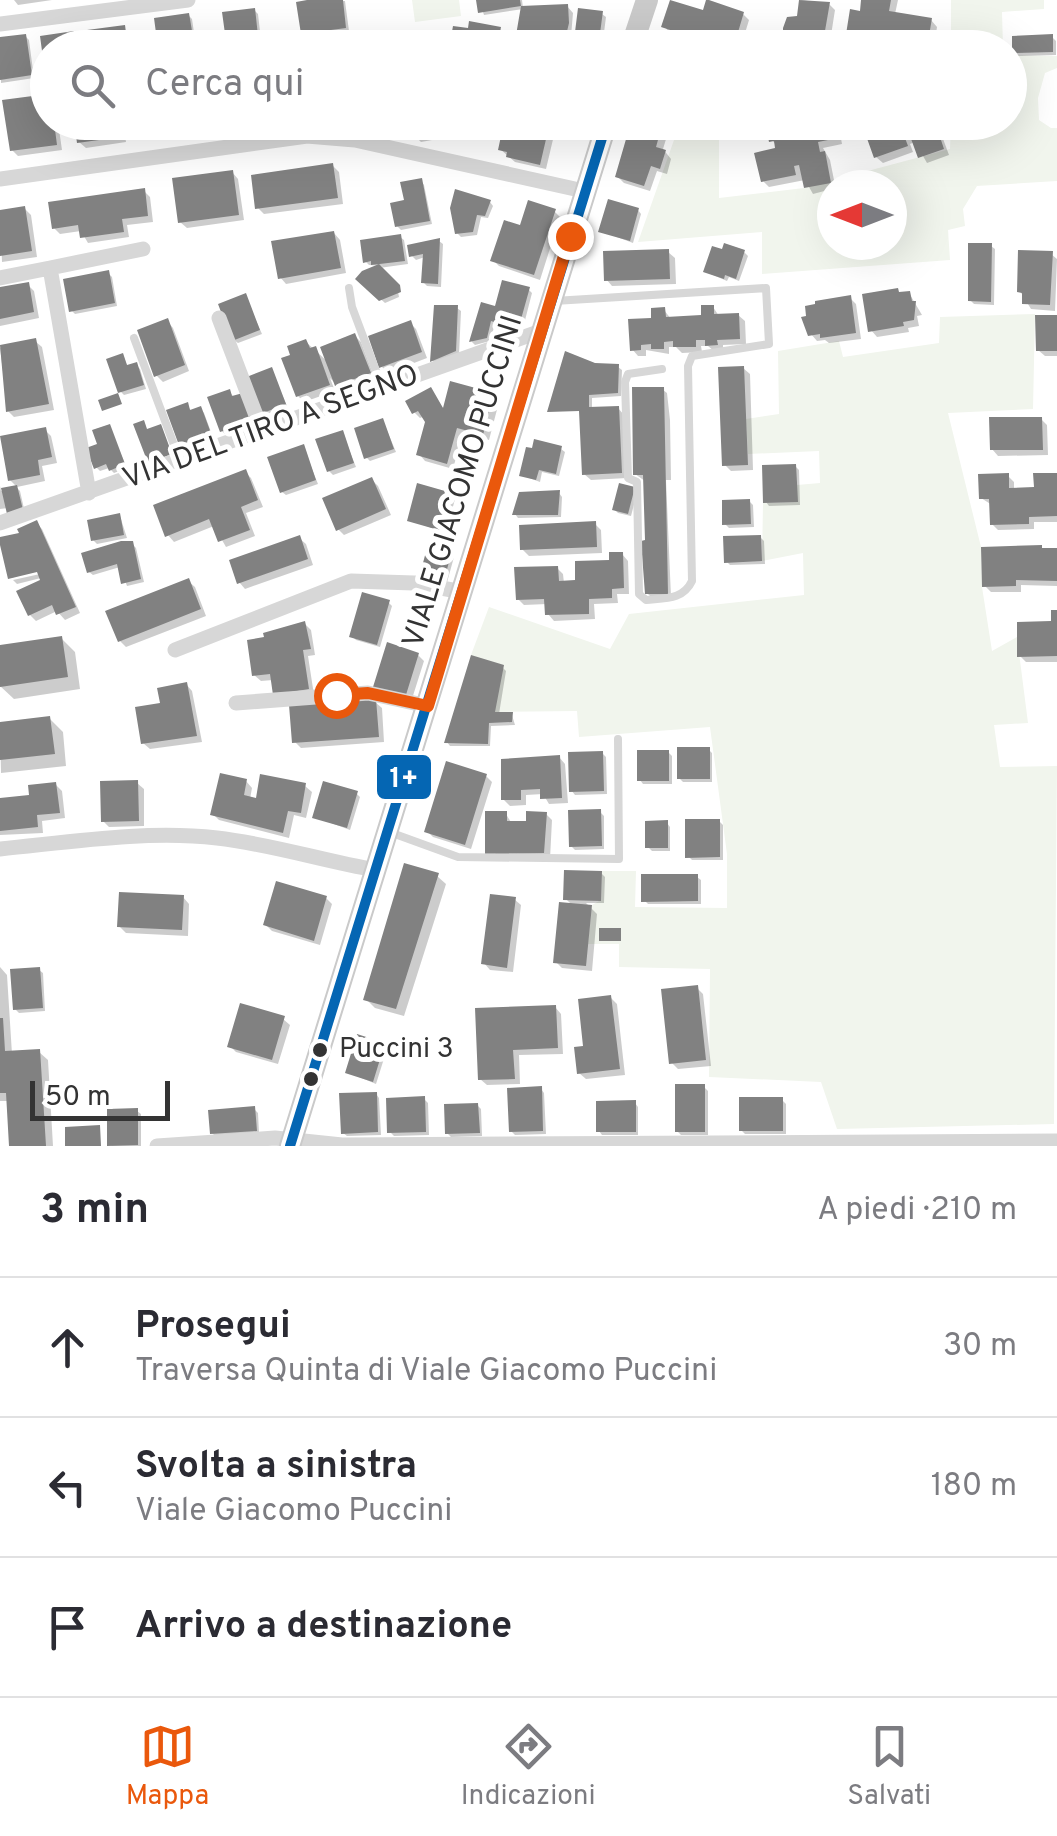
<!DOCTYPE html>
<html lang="it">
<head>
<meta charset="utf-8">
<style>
	:root { --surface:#fff; --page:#f7f7f7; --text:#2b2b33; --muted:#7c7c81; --line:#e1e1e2; --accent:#ea580c }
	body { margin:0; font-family:Overpass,sans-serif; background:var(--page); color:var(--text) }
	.compass { position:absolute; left:817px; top:170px; width:90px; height:90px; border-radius:50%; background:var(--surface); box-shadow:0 10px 40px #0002; rotate:270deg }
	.scale { position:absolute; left:30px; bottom:25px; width:140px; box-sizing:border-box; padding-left:10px; border:5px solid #333; border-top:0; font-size:28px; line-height:35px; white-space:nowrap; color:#333; -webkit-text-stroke:8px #fff; paint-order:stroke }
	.stop { position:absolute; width:30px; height:30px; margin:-22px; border:8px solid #ea580c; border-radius:50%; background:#fff }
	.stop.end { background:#ea580c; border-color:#fff; box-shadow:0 2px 10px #0008 }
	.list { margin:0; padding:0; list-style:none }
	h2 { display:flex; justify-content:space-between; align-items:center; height:130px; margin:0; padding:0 40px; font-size:42px }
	h2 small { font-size:32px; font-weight:400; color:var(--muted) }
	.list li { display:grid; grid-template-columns:65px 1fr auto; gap:30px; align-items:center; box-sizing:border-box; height:140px; padding:0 40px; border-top:2px solid var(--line) }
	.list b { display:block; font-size:38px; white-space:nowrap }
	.list p { margin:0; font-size:32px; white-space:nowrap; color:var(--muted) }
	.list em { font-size:32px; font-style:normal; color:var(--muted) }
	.icon { flex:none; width:55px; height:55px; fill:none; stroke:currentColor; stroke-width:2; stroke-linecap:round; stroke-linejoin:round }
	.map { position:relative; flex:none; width:1057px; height:1146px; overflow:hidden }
	.search { position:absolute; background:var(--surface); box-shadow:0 10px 40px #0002; left:30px; right:30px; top:30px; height:110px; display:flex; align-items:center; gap:25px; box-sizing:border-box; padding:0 35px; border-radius:55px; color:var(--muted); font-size:38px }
	.sheet { height:550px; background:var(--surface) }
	nav { display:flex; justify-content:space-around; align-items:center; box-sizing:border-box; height:140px; border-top:2px solid var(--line); background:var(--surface); font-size:28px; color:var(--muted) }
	nav a { display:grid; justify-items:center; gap:5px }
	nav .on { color:var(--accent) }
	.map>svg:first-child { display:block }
	.green { fill:#f1f5ed; fill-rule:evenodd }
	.shadow { fill:#0003 }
	.building { fill:#818181 }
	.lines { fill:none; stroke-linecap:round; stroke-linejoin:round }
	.service { stroke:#d7d7d7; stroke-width:8 }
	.minor { stroke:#d7d7d7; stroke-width:15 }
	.primary { stroke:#cacaca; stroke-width:22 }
	.bus-1-casing { stroke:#fff; stroke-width:18 }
	.bus-1 { stroke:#0566b3; stroke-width:10 }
	.route { stroke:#ea580c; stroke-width:12 }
	.bus-dot { fill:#333; stroke:#fff; stroke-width:4 }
	.labels { text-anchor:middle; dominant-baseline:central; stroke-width:10; stroke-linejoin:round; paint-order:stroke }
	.bus-label { font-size:28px; fill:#333; stroke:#fff; text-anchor:start }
	.street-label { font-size:30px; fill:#333; stroke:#fff }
	.line-badge { stroke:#fff; stroke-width:4 }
	.badge-label { font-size:28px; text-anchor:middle; font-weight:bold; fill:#fff }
</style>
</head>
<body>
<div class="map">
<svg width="1057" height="1146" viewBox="0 0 1057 1146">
	<rect width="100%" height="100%" fill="#fff"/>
	<path class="green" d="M412,0H459L461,16L415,22Z
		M951,0H1044V9L1002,12L1003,47H951Z
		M1010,55L1057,56V68L1045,73L1038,98L1039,120L1051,128H1057V181L977,186L963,209L965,226L948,230L950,260L762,274V232L638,242L680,123L719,127V198L804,188L950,149L951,123L1010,122ZM832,185H892V245H832Z
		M1035,314L1033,409L948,413L981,547L982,587L992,651L1017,637L1028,723L994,725L1000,767L1057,766L1054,1124L837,1129L821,1082L709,1077L710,969L619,967V944H588L592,905L601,900L602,871H636L635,907L727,908V854L710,727L579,737L577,711L495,712V703L471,655L489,607L610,649L629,614L804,595L803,553L762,561L763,503L797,502V485L820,483L819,451L748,454L746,419L779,414L778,351L839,341L843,357L939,343L940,317Z"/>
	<path class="shadow" d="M14,0H52L18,5Z
		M325,0L345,1L349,31L307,37L303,33Z
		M479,0H522L523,8L567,6L573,13L570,48H518L523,9L484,15Z
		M801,0L829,4L835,10L829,48H785L799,18Z
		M864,0H898L895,14L931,20L937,27L934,48H898L891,41L892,36L885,35L883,48H848Z
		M254,10L258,14L261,40L232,44L228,40Z
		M704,13L743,14L749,20L742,43L707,36L704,44L670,33L664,26Z
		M602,14L606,17L602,48H575Z
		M188,15L192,19L196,46L162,48Z
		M500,29L506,36L504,48H451Z
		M25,36L29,40L34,78L1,83L0,40Z
		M1052,37L1056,41V55L1018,56L1015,52Z
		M48,122H58L62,150L18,156L12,150Z
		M77,122H123L126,142L86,148L79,142Z
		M136,122H181L182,132L144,137L137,131Z
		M199,122H243V123L205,128Z
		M386,122H451L454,136L421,142L415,136L413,126L392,130Z
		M634,122H667L670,126L663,149L671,159L667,174L657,171L650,191L624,183L617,176Z
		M768,122H838L842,144L823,148L830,160L835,185H832V189L813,194L805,180L769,187L763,181L777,146L772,140Z
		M886,122H934L939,128L949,155L927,163L915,142L910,144L913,152L883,163L876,157Z
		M548,125L555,131L546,169L515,162L500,149Z
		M333,166L339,172L343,204L264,214L258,208Z
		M232,172L238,179L244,220L187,228L180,222Z
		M421,181L424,185L432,224L401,230L397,226L406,202Z
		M144,191L150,197L153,222L127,225L129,237L88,243L81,231L60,234L54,228Z
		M490,202L493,206L488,218L481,217L477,235L461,237L457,233Z
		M25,209L31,215L37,257L2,262L0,213Z
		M638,210L641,214L633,243L601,231Z
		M554,211L560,217L540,280L499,266L493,260L521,228Z
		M334,233L340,240L346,273L286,284L280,277Z
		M400,237L404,240L408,264L379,268L397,286L399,297L385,303L358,279L363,273L383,266L369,265L365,261Z
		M439,241L443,244L441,287L427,286L423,282L425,257L416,260L412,256Z
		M991,246L995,249L994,305L974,304L970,300Z
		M668,252L675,258L676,284L612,286L606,279Z
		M724,252H744L748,256L739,281L729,277L727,281L706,272Z
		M1051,254L1057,259L1055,311L1031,309L1020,291Z
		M108,273L112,277L117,306L75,314L71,310Z
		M28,285L34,291L39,318L0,326V290Z
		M529,290L532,293L522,332L495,324L490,341L475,345L472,342L483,305L497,309Z
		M909,293L922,315L917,316L919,326L908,328L909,332L877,337L871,330L901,295Z
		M245,296L262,334L238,343L234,340Z
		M850,298L856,304L861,339L829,343L825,340L817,341L811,334Z
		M713,307L719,316L738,315L745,321L746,344L723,345V351H714L708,346H701L702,352L682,353L676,347H669V354L646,350V356H638L632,349L664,310L671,319L704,318Z
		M437,308H457L461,311L459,355L436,364L433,361Z
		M1057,317V356H1045L1038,350Z
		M167,321L173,328L189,371L163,382L156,375Z
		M410,323L416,329L427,358L388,373L382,367Z
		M355,336L361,342L375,379L343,391L330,378L335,391L304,402L298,396L306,342L328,362Z
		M35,341L42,347L54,410L14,417L8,411L0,348Z
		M122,356L128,367L136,365L140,369L146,389L124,395L120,391Z
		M595,366L618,367L622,370L621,396L592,398V410L618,408L624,415L627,478L591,480L584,474L581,411L552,414L581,411Z
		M743,368L750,374L753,470L731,471L725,465Z
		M271,370L288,408L264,417L260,413Z
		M430,390L445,411L493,395L499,402L489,440L463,432L453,469L425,461L419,454L428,422L425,416L420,418L414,412Z
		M663,390L667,393L670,420L671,480H666L671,597H651L647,593L645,481L635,474Z
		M229,391L255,424L226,435L222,431Z
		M187,405L192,412L200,409L204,413L214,440L186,450L182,446Z
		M1041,419L1047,425L1048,455L998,456L992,449Z
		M383,421L396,452L370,461L367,458Z
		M109,427L127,468L114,473L109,468L100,471L96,467L101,445Z
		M45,430L51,436L57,463L42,466L45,481L17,487L10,480Z
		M342,432L356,467L333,475L329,471Z
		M303,447L318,484L286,495L282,492Z
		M561,449L565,452L559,476L542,472L540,482L521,475Z
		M795,466L799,470L800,505L769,506L766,502Z
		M245,472L251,478L263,507L246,513L255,536L226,547L214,526L174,542L168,535Z
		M1057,475V522H1034V529L998,530L992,524V505L981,498L1008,476L1014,482V490L1036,489Z
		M372,480L378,486L391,515L344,535L338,529Z
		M0,486L1,491L16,487L20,491L25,513L8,508L0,509Z
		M634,489L637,493L631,516L618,513L614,509Z
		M559,493L562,497L561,517L518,518L515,514Z
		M451,495L455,499L446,533L409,520Z
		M749,501L753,505L754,527L729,528L725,524Z
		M120,516L127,538L97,544L93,540Z
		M36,523L42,529L80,613L65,620L57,611L36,621L30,615L45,577L17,584L13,580L49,572L48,567L11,578L22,535Z
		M595,524L601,530L602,553L529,556L522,549Z
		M760,537L764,541L765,564L730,565L726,561Z
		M299,538L306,544L313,565L245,589L239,582Z
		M132,544L136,548L144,582L127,586L120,567L93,575L89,572Z
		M1044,550H1057V586L1021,585V592H991L985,586Z
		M451,553L454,557L446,586L426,581Z
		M622,554L628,561L629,594H617L618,603L594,604L595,619L554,621L548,614L547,604L524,605L518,599L557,568L563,574L564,583H578Z
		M188,581L195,587L206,616L126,647L120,641Z
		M388,602L392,606L380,647L356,640L352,636Z
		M1057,612V662H1026L1020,656L1053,624Z
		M305,624L311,630L315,655L308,656L314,695L282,700L273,680L261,681L254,675Z
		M61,638L75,652L80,689L14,699L0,686V647Z
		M418,655L424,661L411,702L382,693Z
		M502,667L506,671L499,714L512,715L515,725L491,726L490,746H450L447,742Z
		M186,684L192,691L202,742L150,749L143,743L163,706Z
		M375,702L382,708L384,742L301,748L295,742Z
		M49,718L63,732L66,766L1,773L0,724Z
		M709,750L712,753V782H683L679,778Z
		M668,752L672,756V784H643L640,780Z
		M602,753L606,757L607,794L575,795L571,790Z
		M559,757L565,764L568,803L549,804L543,794L526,795V805L510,806L503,799Z
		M486,776L492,782L471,849L433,837L427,831Z
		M246,781L252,788L250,799L258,801L305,786L312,792L306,818L294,815L289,838L219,820L213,814Z
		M137,783L144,789V826L109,827L103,821Z
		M56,785L62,791L65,818L42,821L43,833L0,835V798L1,801L32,797Z
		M357,794L360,797L350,830L315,817Z
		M600,812L604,816V849L575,850L571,846Z
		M506,814L512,824L529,823L546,814L552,820L550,859H494Z
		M719,821L723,825V860H692L688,856Z
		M667,823L670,827V851H652L648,847Z
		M601,873L605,877L604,903H586L597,914L592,971L562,968L556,962L573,906L566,899Z
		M437,876L446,884L404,1016L375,1008L366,999Z
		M697,877L701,880V904H648L644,900Z
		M183,897L189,904L188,936L126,933L119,926Z
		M326,898L332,904L320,945L272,931L266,925Z
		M514,899L521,905L513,972L490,970L484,963Z
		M0,967L7,975L12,1054L39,1052L48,1060L53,1146H12L9,1101H0Z
		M39,970L43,973L45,1011L19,1013L15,1009Z
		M697,988L703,994L711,1066L678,1069L672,1063Z
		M611,998L617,1004L625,1075L586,1079L579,1073L586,1049Z
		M555,1007L561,1014L563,1054L519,1055L520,1084L487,1085L480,1079Z
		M283,1019L290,1025L278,1064L236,1052L230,1046Z
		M384,1045L387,1049L376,1084L347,1072Z
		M704,1087L708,1091V1135H681L677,1131Z
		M541,1089L544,1093L546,1134L515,1135L511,1131Z
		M376,1094L379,1098L381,1135L347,1136L343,1133Z
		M424,1099L428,1103L429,1135L394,1136L390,1132Z
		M782,1100L786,1104V1134H745L741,1130Z
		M635,1103L638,1107V1135H602L599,1131Z
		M477,1105L481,1109L482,1136L451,1137L447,1133Z
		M254,1109L258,1113L259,1133L216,1137L212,1133Z
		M137,1111L141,1114V1146H111Z"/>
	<path class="building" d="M307,0H343L346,28L301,34L296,2Z
		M476,0H520L521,6L478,13Z
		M670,0L703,10L706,0H709L744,12L736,39L700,31L698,39L661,27Z
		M799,0L830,2L822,48H783V28L787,17L797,16Z
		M861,0H891L889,11L932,18L927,48L889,42L890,32L880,30L877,48L844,47L850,9L860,11Z
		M568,4L569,23L563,48L514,47L521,6Z
		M255,8L258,36L226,41L222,12Z
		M578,8L603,11L598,48H573Z
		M189,13L194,43L158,48L154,18Z
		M469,21L501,27L497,48H449L453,26L468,28Z
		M125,25L128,48H89L87,30Z
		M74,31L76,48H48L45,73L40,36Z
		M26,34L32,75L0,80V37Z
		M1053,34V52L1012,53V36Z
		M425,35L427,48H382L381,42Z
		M48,94V122H54L57,145L10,151L2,100Z
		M74,122H119L121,137L77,143Z
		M134,122H177V126L135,132Z
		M410,122H447L449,130L413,137Z
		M504,122H550L540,165L506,157L507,152L498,150Z
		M631,122H663L656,147L666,150L660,169L651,166L644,186L615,177Z
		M765,122H794V126L799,122H834L838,138L818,142L820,152L825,151L831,183L804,188L799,165L794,166L796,175L761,182L754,153L775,148L774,141L769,142Z
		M884,122H935L944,149L918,158L910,136L905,138L908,146L874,158L864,130Z
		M333,163L338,198L255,209L251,175Z
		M233,170L239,215L178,223L172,178Z
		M422,178L430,221L395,227L390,203L404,200L400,182Z
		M145,188L148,216L122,219L124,232L80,238L78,225L52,229L48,202Z
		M455,189L491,200L485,216L477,215L473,232L455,234L450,208Z
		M608,199L639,208L630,241L598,232Z
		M528,200L556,209L534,275L490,261L504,220L520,225Z
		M25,206L32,251L0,256V210Z
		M334,231L341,268L278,279L271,241Z
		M401,234L405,261L371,265V261L363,263L360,240Z
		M440,238L438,284L421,283L423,254L409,257L407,245Z
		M724,243L745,250L736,279L725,275L724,279L703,272L712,246L722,249Z
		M968,243H992L991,302L968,301Z
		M669,249L670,279L604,281L603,251Z
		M1018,250L1053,251L1050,305L1022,304V293L1017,292Z
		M379,264L400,285L401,292L379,301L355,279L362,271Z
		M109,270L115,303L69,312L63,279Z
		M502,280L530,287L518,330L491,321L487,338L469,342L481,302L495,306Z
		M29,282L34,312L0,319V287Z
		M898,288L899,292L910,291L912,301H916L914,320L903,322L904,326L868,332L862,294Z
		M246,293L260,330L232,341L218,304Z
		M851,295L856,333L820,338V334L808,336L801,317L806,316L805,306L815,304V301Z
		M434,305H458L456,351L430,362Z
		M701,305H714V314L739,313L740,339L717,340L718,345L705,346V340H696V347H673V341L664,342V349H651V344L641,345V350L630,351L628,319L651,318V308L665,307L666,317L701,315Z
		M1035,315H1057V351H1036Z
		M168,318L185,365L154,377L137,330Z
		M411,320L422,352L379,368L368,336Z
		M355,333L371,373L335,386L320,347Z
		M36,338L49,404L6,412L0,345Z
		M306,339L310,348L316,346L330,385L296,397L281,358L290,355L287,346Z
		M565,351L595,363L619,364L618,393L589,395V407L619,406L622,473L582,475L579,411L547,412Z
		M123,353L127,365L137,362L144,385L118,393L106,359Z
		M744,366L748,465L722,466L718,367Z
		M272,367L286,404L258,415L244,378Z
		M450,381L494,393L483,435L457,428L447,464L416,455L425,422L418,411L412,414L405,401L431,387L443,408Z
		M632,387H664L668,594H645L641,541L645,540L643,475H633Z
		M230,389L232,396L243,393L253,421L220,432L207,397Z
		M118,393L122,404L102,411L98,400Z
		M188,402L190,410L201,406L212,436L180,448L166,410Z
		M989,417H1042L1043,450H990Z
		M383,418L394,449L364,459L354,428Z
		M144,420L147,429L161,424L172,454L148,463L133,424Z
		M110,424L125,464L109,471L106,464L94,469L86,448L97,444L92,430Z
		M46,427L52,457L38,460L40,475L8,481L0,436Z
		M343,430L354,463L327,472L315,439Z
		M534,439L562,446L556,474L539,470L536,480L519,476L526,447L532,448Z
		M304,444L316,480L280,493L267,457Z
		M796,464L798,502L763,503L762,465Z
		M246,469L258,500L241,507L250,530L218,542L209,519L165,537L153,505Z
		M1009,473V488L1034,487L1033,473H1057V516L1029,517V524L990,525L989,499H979L978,474Z
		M372,477L386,509L336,531L322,498Z
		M417,483L452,493L442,531L407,521Z
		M619,483L635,487L628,514L612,510Z
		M17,485L23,510L7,514L1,488Z
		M560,490L558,515H512L519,492Z
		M750,499L751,524L722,525V500Z
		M120,513L124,535L91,541L87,520Z
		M37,520L76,607L56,615L52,605L28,616L16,591L40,580L37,572L8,579L0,545V537L19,533L17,529Z
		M596,521L597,547L520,550L519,525Z
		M300,535L308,559L237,584L229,560Z
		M761,535L762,561L724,563L723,536Z
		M121,541H133L141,579L121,584L117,564L87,573L81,553Z
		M428,544L452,551L443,584L419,578Z
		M1042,545V548H1057V581L1016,580V586L982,587L981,547Z
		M609,552H623L624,588L612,589V598L589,599V614L545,615L544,599L516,600L514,567L558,566L559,581L575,580V561L609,560Z
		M189,578L201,609L118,642L105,611Z
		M362,592L390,600L377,645L349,637Z
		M1051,610H1057V656L1017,657V622L1051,621Z
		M305,621L311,649L303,650L309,689L273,695L270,674L252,676L247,640L264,637L263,633Z
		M62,636L68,677L0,687V645Z
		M387,642L419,653L405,698L373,687Z
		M471,655L504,665L495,712H513L512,722L489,723L488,744L444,743Z
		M187,682L197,736L141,744L135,707L160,703L157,688Z
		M376,699L379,737L292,743L289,705Z
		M50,716L55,754L0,760V722Z
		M677,747H710V779H677Z
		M637,750H669V781H637Z
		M603,751L604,791L569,792L568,752Z
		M560,755L562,798L540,799V789L521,790V800H501V759Z
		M446,761L487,774L465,845L424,832Z
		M220,773L247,779L244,795L256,798L260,774L306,783L301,813L288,811L283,833L210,815Z
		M138,780L139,821L101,822L100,781Z
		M323,781L358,791L347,828L312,818Z
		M56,782L60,813L37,815L38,827L0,831V798L29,795L28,785Z
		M601,809L602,846L569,847L568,810Z
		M485,811H507V821H526V811L547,812L544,853L485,854Z
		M685,819H720V857L685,858Z
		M668,820V848H645V821Z
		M404,863L439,873L396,1009L363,1000Z
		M564,870L602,871L601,901L563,900Z
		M641,874H698V901L641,902Z
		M276,881L327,896L314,941L263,925Z
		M119,892L184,895L182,930L117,927Z
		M490,894L516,897L507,968L481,964Z
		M559,902L592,905L586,966L553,963Z
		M599,928H621V941H599Z
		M40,967L43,1008L13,1010L10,969Z
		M698,985L706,1060L669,1064L661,989Z
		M611,995L620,1069L577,1074L574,1047L583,1046L578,999Z
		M240,1003L285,1016L272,1060L227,1047Z
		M556,1005L558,1048L513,1050L515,1079L478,1080L475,1008Z
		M0,1018H3L5,1051L40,1049L46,1146H9L6,1093H0Z
		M357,1034L385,1043L373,1082L345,1073Z
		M675,1084H705V1132H675Z
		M542,1086L543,1131L509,1132L507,1088Z
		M377,1092L378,1132L341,1134L339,1093Z
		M425,1096L426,1132L387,1133L386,1098Z
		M739,1097H783V1131H739Z
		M636,1100V1132H596V1101Z
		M478,1103L480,1133L445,1134L444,1104Z
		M255,1106L257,1131L210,1134L208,1110Z
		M138,1108V1145L107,1146V1109Z
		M100,1125L101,1146H65V1127Z"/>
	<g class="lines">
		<path class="service" d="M349,288L352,307L382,387
			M554,301L766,288L769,344L692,356L688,366L692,581C683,600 665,598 646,600L639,594L637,482L628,478L625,382L628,374L662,369
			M134,338L180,461
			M392,833L458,857L619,859L618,739"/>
		<path class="minor" d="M0,24L188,0
			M0,179L307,136L355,140L584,191
			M50,268L143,249
			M0,278L50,268L89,493
			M219,318L262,431
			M0,523L541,331
			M175,650L351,581L414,583L463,592
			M236,703L368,693L428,706
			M0,849C71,842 146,830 217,838C271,844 323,861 376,870
			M157,1146L275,1138L342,1145L1057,1141"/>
		<path class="primary" d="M631,48L647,0
			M290,1146L607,122"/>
		<g class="bus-1-casing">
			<path id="bus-1" d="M290,1146L607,122"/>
		</g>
		<use href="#bus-1" class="bus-1"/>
	</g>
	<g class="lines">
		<path class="route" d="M336,695L368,693L428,706L570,236"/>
	</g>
	<g class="bus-dot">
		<circle cx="320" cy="1050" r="9"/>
		<circle cx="311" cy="1079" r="9"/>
	</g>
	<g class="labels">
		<g class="bus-label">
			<text x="339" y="1050">Puccini 3</text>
		</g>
		<g class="street-label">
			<text transform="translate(271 428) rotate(-20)">VIA DEL TIRO A SEGNO</text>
			<text transform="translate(464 482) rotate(-73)">VIALE GIACOMO PUCCINI</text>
		</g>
	</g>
	<rect class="line-badge" x="375" y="753" width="58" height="48" rx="10" fill="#0566b3"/>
	<g class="badge-label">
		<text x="404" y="787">1+</text>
	</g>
</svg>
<svg class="compass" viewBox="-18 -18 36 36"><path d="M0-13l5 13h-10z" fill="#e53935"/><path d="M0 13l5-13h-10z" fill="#7c7c81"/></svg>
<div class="scale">50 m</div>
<div class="stop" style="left:336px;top:695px"></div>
<div class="stop end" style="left:570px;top:236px"></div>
<div class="search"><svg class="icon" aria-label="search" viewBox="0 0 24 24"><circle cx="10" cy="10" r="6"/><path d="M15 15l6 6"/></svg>Cerca qui</div>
</div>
<section class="sheet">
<h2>3 min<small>A piedi · 210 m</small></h2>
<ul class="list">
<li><svg class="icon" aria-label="ahead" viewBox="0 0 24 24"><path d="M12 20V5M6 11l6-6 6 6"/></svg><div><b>Prosegui</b><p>Traversa Quinta di Viale Giacomo Puccini</p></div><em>30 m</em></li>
<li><svg class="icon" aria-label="left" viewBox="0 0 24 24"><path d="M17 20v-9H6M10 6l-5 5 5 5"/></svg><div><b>Svolta a sinistra</b><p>Viale Giacomo Puccini</p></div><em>180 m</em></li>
<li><svg class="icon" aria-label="arrive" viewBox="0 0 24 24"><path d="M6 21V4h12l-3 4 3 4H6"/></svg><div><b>Arrivo a destinazione</b></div></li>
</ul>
</section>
<nav>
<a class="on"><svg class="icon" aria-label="map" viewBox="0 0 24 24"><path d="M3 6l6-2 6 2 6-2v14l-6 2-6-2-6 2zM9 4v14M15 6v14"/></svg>Mappa</a>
<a><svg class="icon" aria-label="directions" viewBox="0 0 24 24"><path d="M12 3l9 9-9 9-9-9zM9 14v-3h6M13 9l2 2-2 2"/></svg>Indicazioni</a>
<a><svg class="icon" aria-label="saved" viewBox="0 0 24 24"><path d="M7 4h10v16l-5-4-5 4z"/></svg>Salvati</a>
</nav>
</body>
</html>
